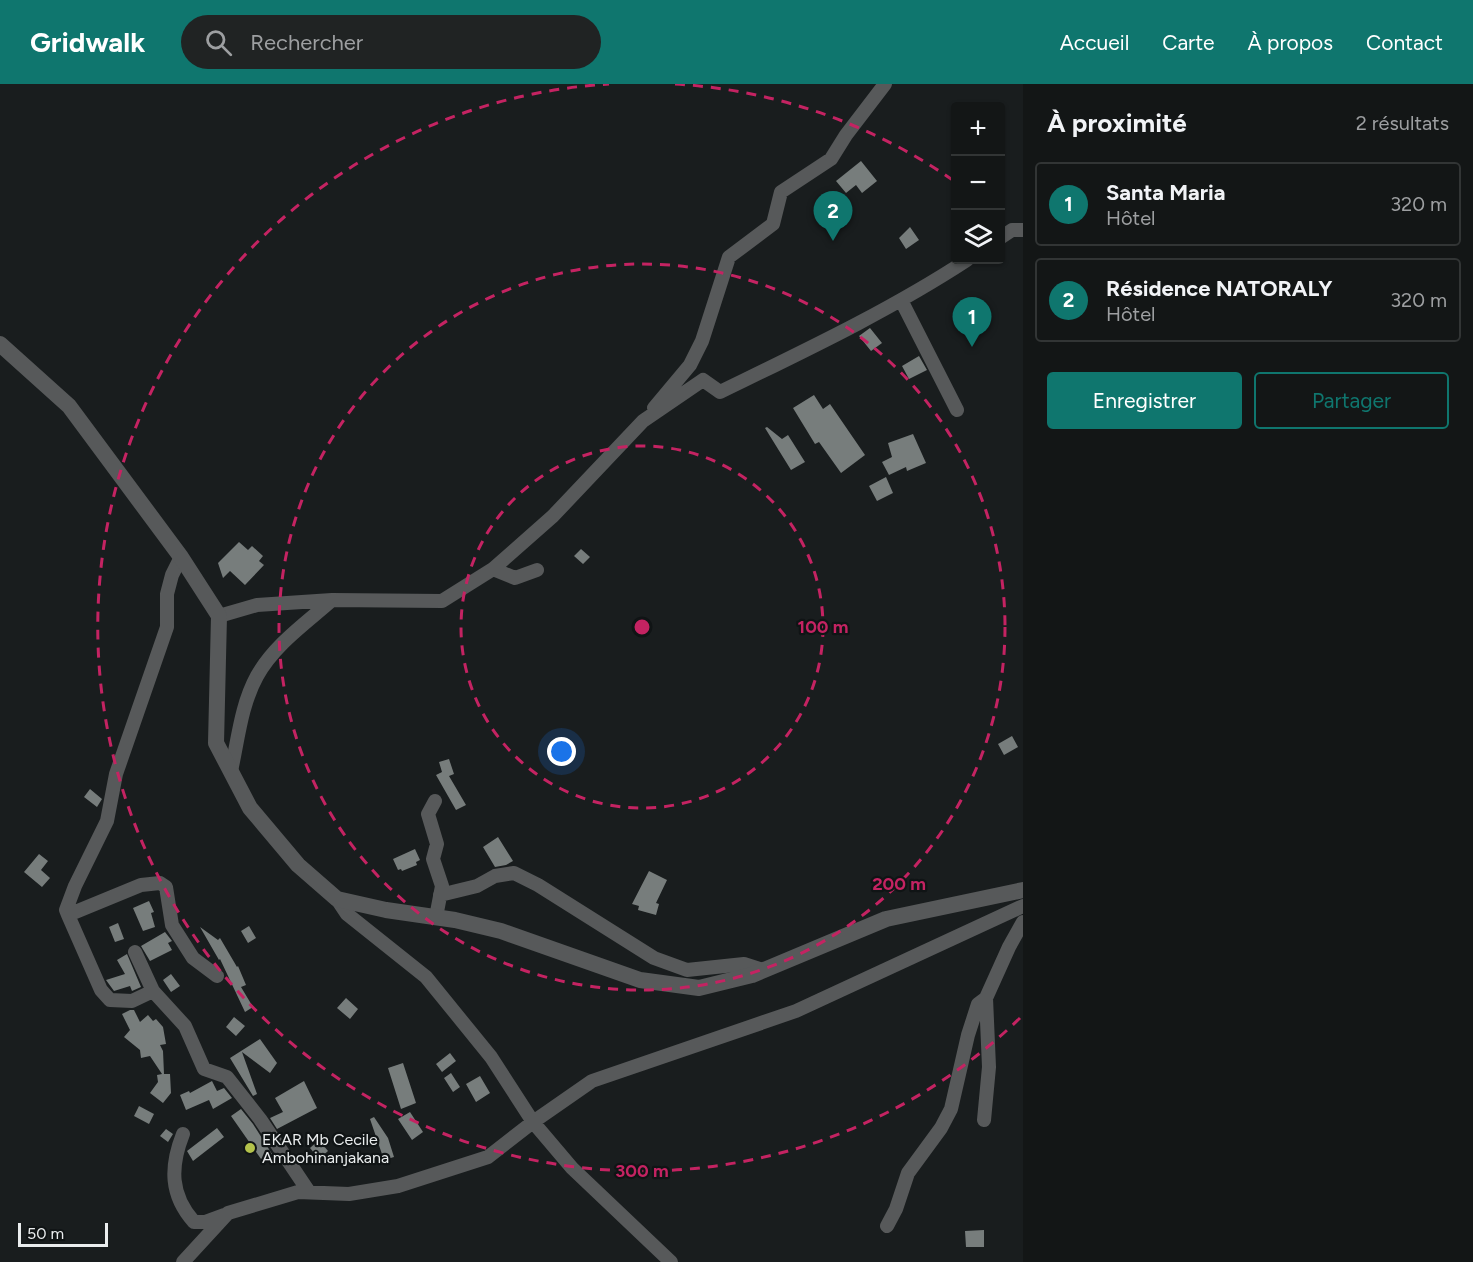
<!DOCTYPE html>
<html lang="fr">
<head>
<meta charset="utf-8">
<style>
	:root { --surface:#131616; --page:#202323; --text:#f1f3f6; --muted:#9d9fa1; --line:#323535; --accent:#0f766e }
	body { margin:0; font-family:Figtree,sans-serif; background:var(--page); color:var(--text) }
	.controls { position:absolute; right:18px; top:18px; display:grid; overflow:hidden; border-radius:6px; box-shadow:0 2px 4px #0004 }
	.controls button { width:54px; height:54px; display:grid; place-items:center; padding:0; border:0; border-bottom:2px solid var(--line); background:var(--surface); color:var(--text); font:30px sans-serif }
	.scale { position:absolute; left:18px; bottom:15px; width:90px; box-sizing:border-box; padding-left:6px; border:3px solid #eaedee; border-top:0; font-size:16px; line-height:21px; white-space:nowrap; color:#eaedee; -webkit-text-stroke:4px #101415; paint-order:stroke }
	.you { position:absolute; left:562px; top:668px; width:21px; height:21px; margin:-15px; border:4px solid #fff; border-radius:50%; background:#1a73e8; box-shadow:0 0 0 9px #1a73e833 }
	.badge { display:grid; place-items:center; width:39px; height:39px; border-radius:50%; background:var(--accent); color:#fff; font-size:20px; font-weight:700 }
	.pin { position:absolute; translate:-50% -50px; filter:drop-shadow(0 2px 3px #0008) }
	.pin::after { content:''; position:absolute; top:32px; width:21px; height:18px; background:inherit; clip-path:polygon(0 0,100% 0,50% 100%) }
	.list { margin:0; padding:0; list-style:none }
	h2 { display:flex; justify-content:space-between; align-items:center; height:78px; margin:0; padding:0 24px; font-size:26px }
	h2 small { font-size:20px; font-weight:400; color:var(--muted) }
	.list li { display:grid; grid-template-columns:39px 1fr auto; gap:18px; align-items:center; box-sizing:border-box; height:84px; margin:0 12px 12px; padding:0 12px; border:2px solid var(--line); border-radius:6px }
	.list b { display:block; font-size:22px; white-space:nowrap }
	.list p { margin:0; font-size:20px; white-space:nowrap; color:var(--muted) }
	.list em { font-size:20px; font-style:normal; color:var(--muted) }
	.actions { display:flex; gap:12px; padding:18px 24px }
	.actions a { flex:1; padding:14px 0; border:2px solid var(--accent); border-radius:6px; text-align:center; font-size:21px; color:var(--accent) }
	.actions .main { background:var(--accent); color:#fff }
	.icon { flex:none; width:33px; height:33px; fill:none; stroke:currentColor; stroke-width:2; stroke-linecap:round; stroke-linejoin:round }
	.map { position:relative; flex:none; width:1023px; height:1178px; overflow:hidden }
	header { display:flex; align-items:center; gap:36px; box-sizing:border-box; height:84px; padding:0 30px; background:var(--accent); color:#fff }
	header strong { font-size:28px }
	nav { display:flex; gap:33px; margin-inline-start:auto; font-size:21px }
	.search { width:420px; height:54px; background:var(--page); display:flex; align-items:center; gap:15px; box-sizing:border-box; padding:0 21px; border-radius:33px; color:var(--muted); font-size:22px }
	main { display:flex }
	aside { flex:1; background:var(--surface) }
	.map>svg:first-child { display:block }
	.building { fill:#777d7c }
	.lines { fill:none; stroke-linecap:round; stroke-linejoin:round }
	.minor { stroke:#57595a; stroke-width:14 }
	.tertiary { stroke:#57595a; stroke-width:16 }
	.ring { fill:none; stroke:#c42362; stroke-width:3; stroke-dasharray:10 8 }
	.poi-dot { fill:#b3c24b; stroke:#101415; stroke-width:2 }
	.labels { text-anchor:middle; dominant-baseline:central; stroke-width:4.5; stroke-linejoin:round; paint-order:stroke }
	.poi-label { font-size:16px; fill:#eaedee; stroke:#101415; text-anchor:start }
	.centre { fill:#c42362; stroke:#101415; stroke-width:3 }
	.ring-label { font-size:18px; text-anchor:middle; font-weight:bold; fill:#c42362; stroke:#101415; stroke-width:4.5; stroke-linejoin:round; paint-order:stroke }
</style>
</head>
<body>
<header>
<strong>Gridwalk</strong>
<div class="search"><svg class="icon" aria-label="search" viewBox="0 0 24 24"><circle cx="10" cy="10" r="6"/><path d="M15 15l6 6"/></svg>Rechercher</div>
<nav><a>Accueil</a><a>Carte</a><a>À propos</a><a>Contact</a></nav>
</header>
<main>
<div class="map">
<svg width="1023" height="1178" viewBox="0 0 1023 1178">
	<rect width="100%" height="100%" fill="#191d1e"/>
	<path class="building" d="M861,77L877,97L862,109L856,101L846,109L836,97Z
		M910,143L919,156L906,165L899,154Z
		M870,244L882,259L871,267L859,252Z
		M919,272L927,286L909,295L902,282Z
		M814,311L823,325L830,320L865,371L841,389L819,358L815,360L793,324Z
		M767,343L782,355L788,351L805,378L791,386L765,344Z
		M913,350L926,379L907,387L906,383L889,391L882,378L892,373L888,359Z
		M886,393L893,409L877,417L869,402Z
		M239,458L248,466L252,462L263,472L259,477L264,481L245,501L230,487L223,494L218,479Z
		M581,465L590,473L583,480L574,472Z
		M1012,652L1018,663L1004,671L998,660Z
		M449,675L454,690L449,692L466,721L456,726L436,691L442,688L439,678Z
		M90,705L102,715L97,723L84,713Z
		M498,753L513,777L506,781L495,783L483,763Z
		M415,765L420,776L416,778L417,781L402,787L401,785L398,786L393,775Z
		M39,770L48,777L41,786L50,794L42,803L24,788Z
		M649,787L667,796L656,819L659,820L656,831L638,826L639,822L632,820Z
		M149,817L154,828L151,829L155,843L143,847L133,824Z
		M118,839L124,855L115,858L109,843Z
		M249,842L256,854L248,859L241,847Z
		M200,843L218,856L220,854L237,883L238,882L246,901L241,903L253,923L245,928L220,875L219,876Z
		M165,848L172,857L168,859L172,866L150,877L141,862Z
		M127,870L141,903L132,907L130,902L114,907L106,896L125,890L117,876Z
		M171,890L180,902L171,908L163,896Z
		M346,914L358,925L350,935L337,924Z
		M130,926H134L140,938L148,931L153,937L156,935L163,943L166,960L160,961L163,967L164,990H170L171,1009L163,1019L150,1009L158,998L157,991L162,990L150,972L141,974L140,966L124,953L130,946L122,930Z
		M234,933L245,942L236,952L226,943Z
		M260,955L277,979L270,989L242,968L257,1010L253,1012L230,974Z
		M450,969L456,977L442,988L436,980Z
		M403,979L416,1019L401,1025L388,984Z
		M451,989L460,1003L453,1008L444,994Z
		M480,992L490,1009L476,1018L466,1000Z
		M212,997L217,1007L224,1004L232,1014L213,1025L209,1016L186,1026L180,1011L189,1007L190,1009Z
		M304,997L317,1024L277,1045L270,1034L283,1028L275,1014Z
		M139,1022L154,1030L149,1040L134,1032Z
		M241,1025L253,1040L272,1070L261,1075L231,1032Z
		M410,1028L423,1048L412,1056L398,1035Z
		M374,1033L388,1054L394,1073L384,1076L370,1035Z
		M217,1044L224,1053L193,1077L187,1067Z
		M166,1045L173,1050L168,1058L160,1052Z
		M319,1056L328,1067L319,1075L310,1064Z
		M984,1146V1163H966L965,1147Z"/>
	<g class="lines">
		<path class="minor" d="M1000,154L1012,146H1023
			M901,216L957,326
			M654,324L690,281L702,257L729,173L773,140L781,108L831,75L846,51L885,0
			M181,473L172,491L167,510V543L116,690L107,737L75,802L66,826L68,831L141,801L160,799L166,803L172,841L193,874L217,892
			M493,485L515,494L537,486
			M219,532L257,521L332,516
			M231,687C238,656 241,621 257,592C274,561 306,539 332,516L442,517L493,485L553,432L643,337L703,296L720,308C804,267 889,227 967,176
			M435,717L428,730L437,760L433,775L442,802L436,833
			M440,811L477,802L495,792L514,789L538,801L654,874L687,886L744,880L763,886
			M337,815L347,830L426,893L491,973L533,1038L572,1084L671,1178
			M68,831L101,906L110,916L132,917L153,907
			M135,868L153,907L185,942L204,985L227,993L260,1035L309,1108
			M984,1036L989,983L986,914L1009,863L1023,838
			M183,1050C170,1083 170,1111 194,1138H205L224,1131
			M887,1142L896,1125L908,1089L941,1044L951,1025L968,951L978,920L986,914
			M183,1178L228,1129L298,1108L349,1110L398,1102L488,1073L533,1038L592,997L796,927L1023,822"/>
		<path class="tertiary" d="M0,260L69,322L181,473L219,532L216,659L250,724L298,781L337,815L386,826L455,836L501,847L640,896L699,904L752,891L886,835L1023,806"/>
	</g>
	<g class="ring">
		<circle cx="642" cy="543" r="181"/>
		<circle cx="642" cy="543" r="363"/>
		<path d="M1020 934A544 544 0 1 1 609 0M675 0A544 544 0 0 1 954 97"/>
	</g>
	<circle class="poi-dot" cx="250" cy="1064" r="6"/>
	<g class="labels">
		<g class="poi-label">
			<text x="262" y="1055">EKAR Mb Cecile<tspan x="262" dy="18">Ambohinanjakana</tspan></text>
		</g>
	</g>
	<circle cx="642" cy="543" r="9" class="centre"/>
	<g class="ring-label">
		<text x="823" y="549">100 m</text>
		<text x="899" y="806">200 m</text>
		<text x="642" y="1093">300 m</text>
	</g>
</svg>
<div class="controls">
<button>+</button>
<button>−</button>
<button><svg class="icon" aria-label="layers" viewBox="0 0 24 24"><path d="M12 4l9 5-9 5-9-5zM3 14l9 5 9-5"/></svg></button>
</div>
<div class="scale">50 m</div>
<div class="you"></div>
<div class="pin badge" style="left:972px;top:263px">1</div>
<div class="pin badge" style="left:833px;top:157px">2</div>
</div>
<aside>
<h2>À proximité<small>2 résultats</small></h2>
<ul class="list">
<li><span class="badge">1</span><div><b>Santa Maria</b><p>Hôtel</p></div><em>320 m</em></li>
<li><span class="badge">2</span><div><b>Résidence NATORALY</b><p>Hôtel</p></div><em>320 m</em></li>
</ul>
<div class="actions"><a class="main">Enregistrer</a><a>Partager</a></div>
</aside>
</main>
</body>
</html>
